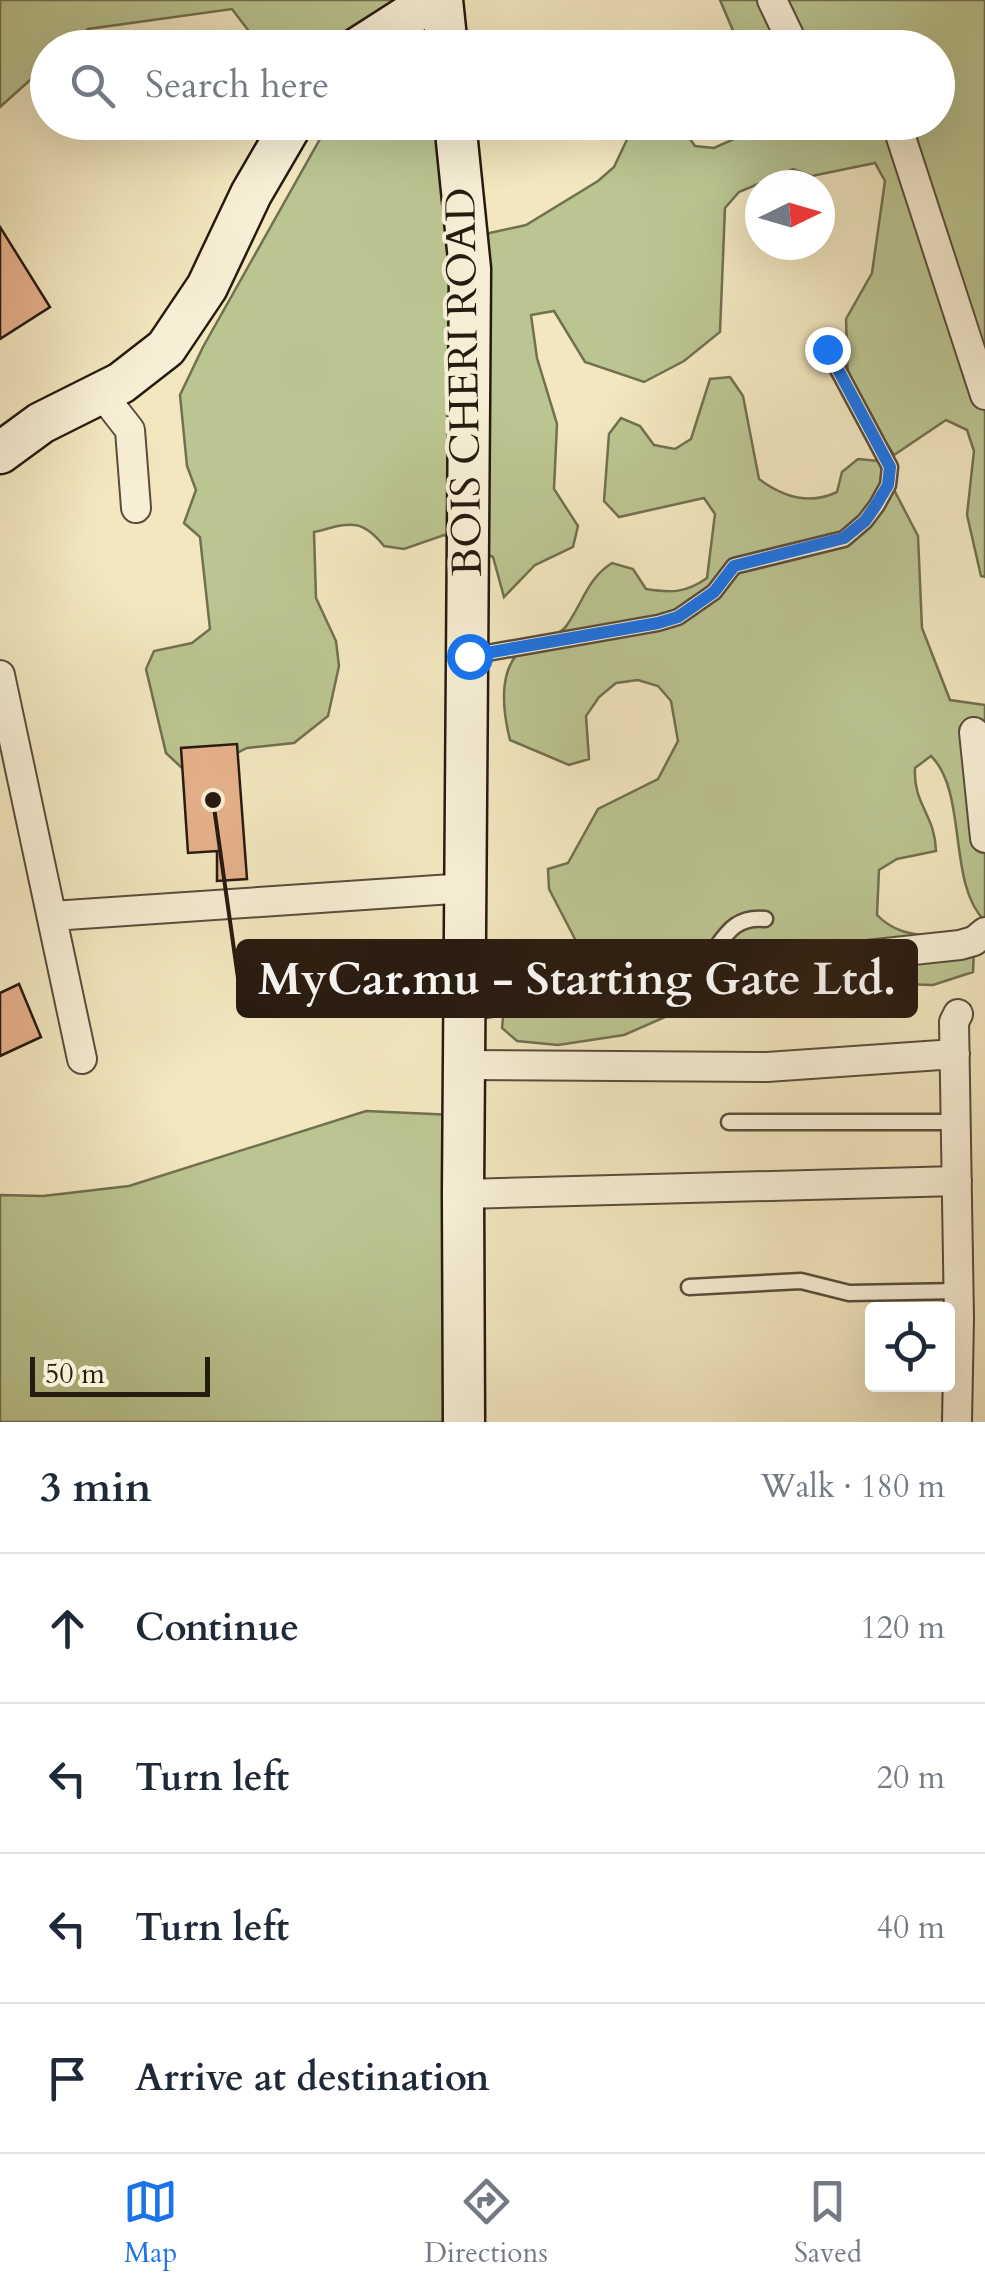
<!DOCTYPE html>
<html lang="en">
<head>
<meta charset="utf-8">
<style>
	:root { --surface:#fff; --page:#f6f6f7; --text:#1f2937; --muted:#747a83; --line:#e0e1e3; --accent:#1a73e8 }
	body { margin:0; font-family:Cardo,serif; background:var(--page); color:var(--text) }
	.controls { position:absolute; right:30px; bottom:30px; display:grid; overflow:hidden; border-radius:10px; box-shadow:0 10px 40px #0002 }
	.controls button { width:90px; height:90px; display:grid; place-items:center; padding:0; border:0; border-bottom:2px solid var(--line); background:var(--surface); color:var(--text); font:50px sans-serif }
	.compass { position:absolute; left:745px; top:170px; width:90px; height:90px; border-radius:50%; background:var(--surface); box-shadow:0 10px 40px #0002; rotate:85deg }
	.scale { position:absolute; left:30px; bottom:25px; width:180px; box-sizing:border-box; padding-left:10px; border:5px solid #271a10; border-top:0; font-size:28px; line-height:35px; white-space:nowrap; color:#271a10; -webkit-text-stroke:8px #f7efd5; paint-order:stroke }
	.stop { position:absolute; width:30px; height:30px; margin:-22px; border:8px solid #1a73e8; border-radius:50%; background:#fff }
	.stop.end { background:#1a73e8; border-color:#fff; box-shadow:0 2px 10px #0008 }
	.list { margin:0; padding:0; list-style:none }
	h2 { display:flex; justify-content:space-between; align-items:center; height:130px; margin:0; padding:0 40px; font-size:42px }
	h2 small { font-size:32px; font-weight:400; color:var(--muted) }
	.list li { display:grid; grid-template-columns:65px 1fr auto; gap:30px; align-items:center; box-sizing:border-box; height:150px; padding:0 40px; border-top:2px solid var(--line) }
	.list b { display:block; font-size:38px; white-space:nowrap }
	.list em { font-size:32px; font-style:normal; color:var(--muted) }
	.icon { flex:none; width:55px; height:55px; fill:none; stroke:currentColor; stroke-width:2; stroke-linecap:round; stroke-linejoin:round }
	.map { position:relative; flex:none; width:985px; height:1422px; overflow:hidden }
	.search { position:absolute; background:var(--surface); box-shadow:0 10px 40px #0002; left:30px; right:30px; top:30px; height:110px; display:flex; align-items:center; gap:25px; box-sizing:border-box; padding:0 35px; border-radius:55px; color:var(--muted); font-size:38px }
	.sheet { height:730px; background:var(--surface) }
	nav { display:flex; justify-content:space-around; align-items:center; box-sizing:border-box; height:140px; border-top:2px solid var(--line); background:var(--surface); font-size:28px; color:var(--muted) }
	nav a { display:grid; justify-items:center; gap:5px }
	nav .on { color:var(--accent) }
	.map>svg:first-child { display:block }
	.green { fill:#bbc591; stroke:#717050; stroke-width:2.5 }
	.building { fill:#e6b18c; stroke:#271a10; stroke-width:2.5 }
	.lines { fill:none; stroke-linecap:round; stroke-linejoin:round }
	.lane-casing { stroke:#5a4d3c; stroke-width:19 }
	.street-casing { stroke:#5a4d3c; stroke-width:32 }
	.secondary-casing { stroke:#271a10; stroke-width:45 }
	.lane { stroke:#f7efd5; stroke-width:14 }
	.street { stroke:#f7efd5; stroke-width:28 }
	.secondary { stroke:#f7efd5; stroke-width:40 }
	.route { stroke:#1a73e8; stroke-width:12 }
	.labels { text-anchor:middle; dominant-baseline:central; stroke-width:8; stroke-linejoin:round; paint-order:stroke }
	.street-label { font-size:42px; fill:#271a10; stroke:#f7efd5 }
	.leader { fill:none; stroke:#271a10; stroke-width:4 }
	.callout-dot { fill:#271a10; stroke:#f7efd5; stroke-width:4 }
	.callout { fill:#271a10; stroke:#271a10; stroke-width:4 }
	.callout-label { font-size:45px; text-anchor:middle; font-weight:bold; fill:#fff }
</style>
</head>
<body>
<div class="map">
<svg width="985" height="1422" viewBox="0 0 985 1422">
	<rect width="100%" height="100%" fill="#f2e7bf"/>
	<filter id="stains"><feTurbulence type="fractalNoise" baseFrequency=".002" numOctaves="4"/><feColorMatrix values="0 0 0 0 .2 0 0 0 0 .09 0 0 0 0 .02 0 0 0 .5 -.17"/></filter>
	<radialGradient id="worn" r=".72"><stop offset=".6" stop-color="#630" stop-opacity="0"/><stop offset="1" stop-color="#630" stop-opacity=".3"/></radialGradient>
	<path class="green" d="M0,0H427L365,47H261L232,9L88,29L67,47L48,48L47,65L0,107Z
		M720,0H985V577L981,576L967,515L974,451L967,430L946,420L894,455L848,384L846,319L872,273L885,181L875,163L812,176L793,169L739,192L725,208L720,332L684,361L644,382L585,362L554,311L531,315L537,358L557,424L554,489L578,526L573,547L535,565L504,597L493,557L444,535L404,549L384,546C360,516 348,524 314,532L316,598L336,641L339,666L328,716L294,743L247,748L205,769L182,768L166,753L146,669L154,651L192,643L210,629L200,537L184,523L196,490L187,466L180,395L203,347L329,123H462L485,234L526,225L598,181L614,167L632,129L640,123H679L695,146L714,148L770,123L938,122V48L740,47Z
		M730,377L743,396L759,479C783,497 810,505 837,492L842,472L858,459L879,461L918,536L922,628L950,700L985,705V921C947,885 968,792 931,756L915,768C913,805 935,814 936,851L897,859L879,870L877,915C905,944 938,929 974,950L973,972L933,985L868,983L830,1002L788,1011L747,992L688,1007L624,1035L558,1045L517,1041L502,1028L506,987L520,969L577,943L549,889L548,869L568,863L598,809L658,779L678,741L671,701L658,686L638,680L616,683L599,697L586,716L589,759L569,765L510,740C502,708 496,659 533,643C544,638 561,635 567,625C583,602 588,578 612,563L633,569L646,589C671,593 686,593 707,578L715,514L704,498L619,517L604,501L609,434L621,418L640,426L654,445L675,449L691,439L710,379Z
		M366,1111L454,1115L455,1422H0V1195L43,1196L129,1186Z"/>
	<path class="building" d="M0,227L50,307L0,339Z
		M237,744L247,879L217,881V851L188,853L181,748Z
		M19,984L41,1037L0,1056V993Z"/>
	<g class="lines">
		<g class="lane-casing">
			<path id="lane" d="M470,656L658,623L678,617L714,592L734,566L844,539L865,521L877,505L888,485L890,467L827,349
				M695,971C722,951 724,915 765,919
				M729,1122H957
				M689,1287L801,1281L849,1293L959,1291"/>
		</g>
		<g class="street-casing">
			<path id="street" d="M772,0L795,48
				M896,122L985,395
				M101,393L130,430L136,508
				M0,675L82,1059
				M974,732L985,838
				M52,916L467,888
				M465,1006L690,974L960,945L974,941L985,932
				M464,1065L767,1067L955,1054
				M463,1194L957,1181
				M957,1422L959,1318L954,1022L958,1014"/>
		</g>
		<g class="secondary-casing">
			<path id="secondary" d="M442,0L447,48
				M358,48L433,0
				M455,122L470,269L463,1194L464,1422
				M0,453L41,423L121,383L166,348L207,287L251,194L293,122"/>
		</g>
		<use href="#lane" class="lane"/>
		<use href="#street" class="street"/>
		<use href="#secondary" class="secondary"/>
	</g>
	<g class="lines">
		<path class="route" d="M469,656L658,623L678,617L714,592L734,566L844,538L865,521L876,505L888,485L890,467L827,349"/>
	</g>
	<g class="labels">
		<g class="street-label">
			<text transform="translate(464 382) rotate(-91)">BOIS CHERI ROAD</text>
		</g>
	</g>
	<path class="leader" d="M213 800L238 978"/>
	<circle class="callout-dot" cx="213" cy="800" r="10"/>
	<rect class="callout" x="238" y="941" width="678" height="75" rx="10"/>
	<g class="callout-label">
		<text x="577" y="994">MyCar.mu - Starting Gate Ltd.</text>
	</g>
	<rect width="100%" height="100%" filter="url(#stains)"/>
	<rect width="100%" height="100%" fill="url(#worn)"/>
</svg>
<div class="controls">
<button><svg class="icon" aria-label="locate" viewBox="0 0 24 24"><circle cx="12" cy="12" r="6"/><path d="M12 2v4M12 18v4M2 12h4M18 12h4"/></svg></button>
</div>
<svg class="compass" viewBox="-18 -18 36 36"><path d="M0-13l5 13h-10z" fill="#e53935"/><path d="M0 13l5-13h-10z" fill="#747a83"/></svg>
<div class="scale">50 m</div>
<div class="stop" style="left:469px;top:656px"></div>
<div class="stop end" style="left:827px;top:349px"></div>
<div class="search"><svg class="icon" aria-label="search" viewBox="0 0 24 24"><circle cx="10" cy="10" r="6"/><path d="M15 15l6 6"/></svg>Search here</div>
</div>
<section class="sheet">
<h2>3 min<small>Walk · 180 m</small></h2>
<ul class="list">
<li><svg class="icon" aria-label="ahead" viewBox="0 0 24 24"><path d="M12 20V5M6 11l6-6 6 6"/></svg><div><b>Continue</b></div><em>120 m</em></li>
<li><svg class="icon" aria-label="left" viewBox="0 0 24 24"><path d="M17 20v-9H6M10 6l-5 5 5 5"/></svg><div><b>Turn left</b></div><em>20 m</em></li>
<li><svg class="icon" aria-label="left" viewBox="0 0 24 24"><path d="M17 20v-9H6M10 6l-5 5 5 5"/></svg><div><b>Turn left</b></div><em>40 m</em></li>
<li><svg class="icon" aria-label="arrive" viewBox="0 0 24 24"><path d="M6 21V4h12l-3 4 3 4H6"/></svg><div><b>Arrive at destination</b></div></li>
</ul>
</section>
<nav>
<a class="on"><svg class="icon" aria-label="map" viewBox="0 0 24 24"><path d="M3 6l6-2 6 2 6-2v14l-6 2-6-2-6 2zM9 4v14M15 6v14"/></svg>Map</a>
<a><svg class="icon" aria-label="directions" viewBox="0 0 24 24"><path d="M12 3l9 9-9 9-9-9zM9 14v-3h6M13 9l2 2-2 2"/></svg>Directions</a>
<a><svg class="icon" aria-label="saved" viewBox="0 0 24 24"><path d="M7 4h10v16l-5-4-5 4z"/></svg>Saved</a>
</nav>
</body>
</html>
